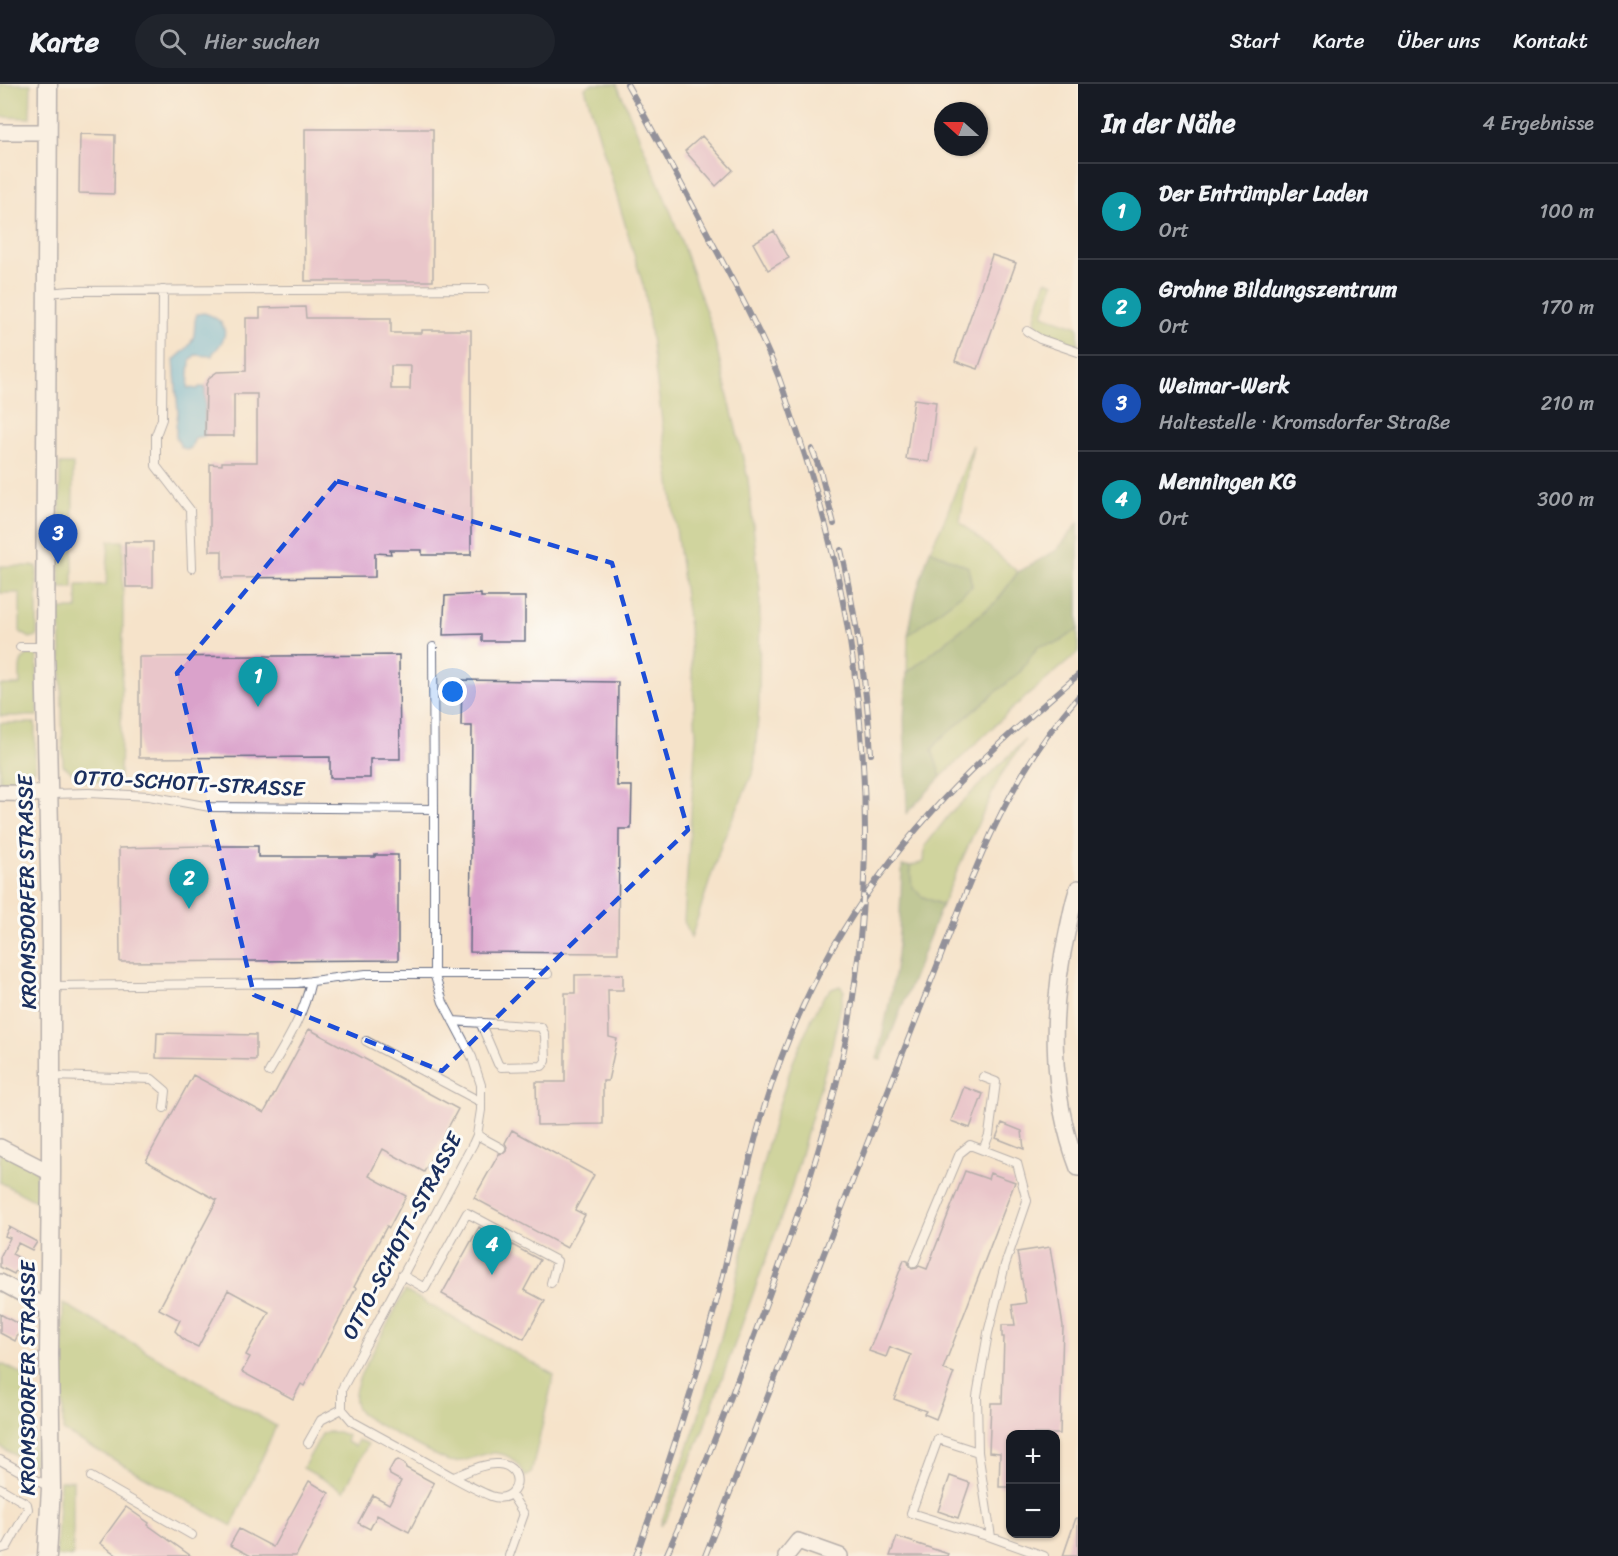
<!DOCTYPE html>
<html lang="de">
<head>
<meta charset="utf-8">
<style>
	:root { --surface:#171b24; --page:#20242c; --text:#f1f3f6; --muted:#9ea1a6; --line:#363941; --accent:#2563eb }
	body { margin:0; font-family:Sriracha,sans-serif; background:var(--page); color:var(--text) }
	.controls { position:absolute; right:18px; bottom:18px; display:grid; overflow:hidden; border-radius:12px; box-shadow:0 2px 4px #0004 }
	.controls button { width:54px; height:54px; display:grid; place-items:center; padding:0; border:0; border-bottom:2px solid var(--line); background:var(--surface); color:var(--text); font:30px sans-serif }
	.compass { position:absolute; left:934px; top:18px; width:54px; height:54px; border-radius:50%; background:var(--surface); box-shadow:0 2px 4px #0004; rotate:291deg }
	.you { position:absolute; left:453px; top:608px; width:21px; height:21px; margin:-15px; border:4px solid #fff; border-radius:50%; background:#1a73e8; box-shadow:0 0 0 9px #1a73e833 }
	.badge { display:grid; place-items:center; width:39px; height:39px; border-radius:50%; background:var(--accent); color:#fff; font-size:20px; font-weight:700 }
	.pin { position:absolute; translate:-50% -50px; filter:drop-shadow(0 2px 3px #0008) }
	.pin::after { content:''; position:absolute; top:32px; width:21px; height:18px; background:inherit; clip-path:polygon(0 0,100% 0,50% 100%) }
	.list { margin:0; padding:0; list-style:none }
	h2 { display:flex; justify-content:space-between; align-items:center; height:78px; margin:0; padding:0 24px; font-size:26px }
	h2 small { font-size:20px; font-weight:400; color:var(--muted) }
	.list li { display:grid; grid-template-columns:39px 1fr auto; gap:18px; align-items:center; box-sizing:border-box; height:96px; padding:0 24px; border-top:2px solid var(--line) }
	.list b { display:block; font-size:22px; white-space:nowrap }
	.list p { margin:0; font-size:20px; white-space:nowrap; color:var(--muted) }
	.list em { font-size:20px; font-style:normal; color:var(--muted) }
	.icon { flex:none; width:33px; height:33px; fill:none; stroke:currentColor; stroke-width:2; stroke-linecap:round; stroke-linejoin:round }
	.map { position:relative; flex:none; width:1078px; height:1472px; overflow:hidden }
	header { display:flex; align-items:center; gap:36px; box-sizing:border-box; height:84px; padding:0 30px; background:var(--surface); border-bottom:2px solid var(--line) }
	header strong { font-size:28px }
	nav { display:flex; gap:33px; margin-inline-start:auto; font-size:21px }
	.search { width:420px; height:54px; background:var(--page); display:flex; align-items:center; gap:15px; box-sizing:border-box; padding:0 21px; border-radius:33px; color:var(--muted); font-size:22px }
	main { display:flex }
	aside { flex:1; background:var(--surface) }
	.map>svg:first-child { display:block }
	.green { fill:#a2c068; stroke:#5e7863; stroke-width:1.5 }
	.forest { fill:#81a65c; stroke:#4e6a5d; stroke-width:1.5 }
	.water { fill:#62b9df; stroke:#3e749e; stroke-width:1.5 }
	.building { fill:#daa2cb; fill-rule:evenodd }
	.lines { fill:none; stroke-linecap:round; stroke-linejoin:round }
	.service-casing { stroke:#686e84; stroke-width:10 }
	.minor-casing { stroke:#686e84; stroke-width:18 }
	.tertiary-casing { stroke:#686e84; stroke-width:21 }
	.service { stroke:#fff; stroke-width:8 }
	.minor { stroke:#fff; stroke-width:15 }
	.tertiary { stroke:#fff; stroke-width:18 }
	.rail-casing { stroke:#1b2f5e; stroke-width:6 }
	.rail { stroke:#fdfcf7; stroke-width:4; stroke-dasharray:11; stroke-linecap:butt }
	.marked { fill:none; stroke:#1d4ed8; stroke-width:4.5; stroke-dasharray:12 8; stroke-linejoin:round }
	.labels { text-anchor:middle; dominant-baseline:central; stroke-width:6; stroke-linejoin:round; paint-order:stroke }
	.street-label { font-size:21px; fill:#1b2f5e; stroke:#fdfcf7 }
</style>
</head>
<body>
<header>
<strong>Karte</strong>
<div class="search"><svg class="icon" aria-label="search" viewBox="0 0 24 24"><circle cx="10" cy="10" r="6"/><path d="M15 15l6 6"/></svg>Hier suchen</div>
<nav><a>Start</a><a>Karte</a><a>Über uns</a><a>Kontakt</a></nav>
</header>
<main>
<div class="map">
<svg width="1078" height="1472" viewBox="0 0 1078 1472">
	<rect width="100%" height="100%" fill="#fdfcf7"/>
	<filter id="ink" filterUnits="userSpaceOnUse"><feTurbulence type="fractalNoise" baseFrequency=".0167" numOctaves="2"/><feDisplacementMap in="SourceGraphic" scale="12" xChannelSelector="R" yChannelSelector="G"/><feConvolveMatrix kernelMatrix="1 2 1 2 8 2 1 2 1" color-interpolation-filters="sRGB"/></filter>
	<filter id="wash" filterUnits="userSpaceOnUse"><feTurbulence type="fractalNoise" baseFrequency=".008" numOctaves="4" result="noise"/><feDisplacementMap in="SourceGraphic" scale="24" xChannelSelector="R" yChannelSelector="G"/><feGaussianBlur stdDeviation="1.35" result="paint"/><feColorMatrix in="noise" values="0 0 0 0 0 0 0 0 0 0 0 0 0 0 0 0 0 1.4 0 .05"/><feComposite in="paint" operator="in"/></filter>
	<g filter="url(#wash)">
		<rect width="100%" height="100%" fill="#f6e3cb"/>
		<path class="green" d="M0,0H31L30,34L0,33Z
			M591,0H617L672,131L712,245L748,395L760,506L759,622L754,686L722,759L691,854L684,837L696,651L689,543L645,208L585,4Z
			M1046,196L1054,199L1043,231L1078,243V261C1027,245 1029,247 1046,196Z
			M973,361L960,438L1018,488L997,517L907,589L908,551L972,502L968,483L930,466L944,437Z
			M60,380H73V504H60Z
			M109,457H123V545L120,698L83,697L63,681L60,525H77V501H106Z
			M0,482H37V552L30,554L20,548V509H0Z
			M1078,545V569L1014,623L941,693L932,666L940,655L1020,588L1038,562L1058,559Z
			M29,570L37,572L38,632H0V601H20C20,588 17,576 29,570Z
			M0,639H35V685L19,697H0Z
			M1025,656L1001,691L981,733L942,821L921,812L911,802L910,782L924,778L925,762L949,731Z
			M840,902L844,907L832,962L789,1112L705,1341L666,1436L660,1442L697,1338L732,1214L760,1091L774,1036L793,978L812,934L824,912L832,905Z
			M0,1063L36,1082L37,1118L0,1098Z
			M405,1207L554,1291L531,1390L525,1393C521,1379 508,1369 494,1369C478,1369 468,1380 449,1377C443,1376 364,1334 360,1329C350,1317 356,1303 361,1290Z
			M63,1219L276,1342L232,1442L63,1347Z
			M0,1279L34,1296V1381L0,1363Z
			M329,1348H338L348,1352L346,1358L355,1362L358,1356L368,1360L344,1407L303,1384L322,1350Z
			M73,1396V1472H56L60,1397Z"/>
		<path class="forest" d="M1078,439V545L1058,559L1038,562L1020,588L940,655L932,666L941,693L907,729L904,635L907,589L997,517L1018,488L1057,466Z
			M930,466L968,483L972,502L908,551L917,506Z
			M902,782H910L912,802L921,812L942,821L881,976L877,975C885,940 893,905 897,870C900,841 901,811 902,782Z"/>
		<path class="water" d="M204,229C228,237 231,251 213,269L212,272L195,271L190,277L188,304L198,305L199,303H205V352L195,354L191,364L187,366L181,363L176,353V343L178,328L174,276C181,269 190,264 193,254C196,246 193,238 197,230Z"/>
		<g id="blocks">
			<path class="building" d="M305,45H433V197H305Z
				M80,50L115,51L114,110L79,109Z
				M702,52L733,86L716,102L685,67Z
				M774,147L789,174L768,186L753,159Z
				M992,171L1016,179L978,285L955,277Z
				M305,223L306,234H391V249H422V246H471V471H422V466H390L391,470L375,469V493L222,494V467H210V380L222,381V378H257V310H234V352H205L206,300L210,293L217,288L246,287V234H260V224ZM391,282H411L410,305H391Z
				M914,315L936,318L929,378L906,375Z
				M125,458H153V503H126Z
				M481,510V513H525V557H482V550L443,551L445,512Z
				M399,571L400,675H370V694H330V673L139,674V573Z
				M462,596L618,598L617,702H632L631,745H619L618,869L470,868L472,642H461Z
				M202,762H258V773H375V771H398V876L120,878L119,764Z
				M623,890V906H608L609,953L617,955L608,997H603V1040L537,1041L536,998H565V909H575V891Z
				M309,945L458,1025L424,1088L383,1065L369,1092L406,1112L389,1144L387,1142L354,1203L356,1204L304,1302L301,1300L293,1315L242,1288L250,1273L246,1271L269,1228L228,1206L198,1263L185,1257L175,1247L180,1236L159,1225L217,1116L146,1077L193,991L264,1029Z
				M157,949L256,951V976L156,974Z
				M964,1003L983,1010L970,1044L951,1037Z
				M1002,1039L1022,1047L1024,1065L996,1054Z
				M512,1046L594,1091L575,1126L585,1131L567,1164L474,1114L499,1070L504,1069L506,1067L507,1063L505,1059Z
				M965,1087L988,1095L990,1089L1015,1098L943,1285L954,1289L936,1335L924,1330L926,1327L894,1315L911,1271L890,1263L886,1273L869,1267L904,1176L908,1177L909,1182L912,1185L917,1184L919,1182L927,1185Z
				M9,1143L37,1158L32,1166L18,1159L12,1170L22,1175L14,1190L0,1183V1173L10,1154L5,1152Z
				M479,1143L540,1176L524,1206L545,1217L524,1255L442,1210Z
				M1050,1163L1063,1242L1060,1350H1011V1403H999L1000,1369L989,1368L991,1319H1002L1004,1253H1002V1241H1015L1012,1221L1026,1219L1017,1168Z
				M0,1230L22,1242L15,1257L0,1249Z
				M398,1376L405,1380L406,1384L434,1399L409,1448L377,1431L370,1445L358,1439L373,1411L389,1420L401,1397L390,1391L389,1387L394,1378Z
				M950,1392L970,1399L958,1434L938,1427Z
				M309,1397L329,1409L296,1472H251L230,1461L239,1445L273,1463Z
				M126,1423L149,1439L148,1441L191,1472H118L100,1459Z
				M1076,1434H1078V1472H1063Z
				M897,1453L948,1470L947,1472H890Z"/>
		</g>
	</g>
	<g filter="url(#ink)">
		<use href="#blocks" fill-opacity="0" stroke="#686e84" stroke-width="1.5"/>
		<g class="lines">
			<g class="service-casing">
				<path id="service" d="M163,206L162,335L156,351V382L190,426L192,484
					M47,209L71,207L485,205
					M1027,247L1040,255L1078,268
					M20,563H45
					M433,563L434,725
					M49,710L89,709L149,712L210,723L434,725V889L443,918L472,973L481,1001V1026L477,1051L473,1060L342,1305V1325L353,1338C382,1354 410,1369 438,1385C455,1394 473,1405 491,1412C519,1422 528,1382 498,1380C483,1379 467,1388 454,1393
					M52,902L297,899L366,890H548
					M453,937L541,943L545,951L546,977L542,982L501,983L498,980L480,938
					M366,957L481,1018
					M269,988C287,957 303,933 311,897
					M52,992L152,995L166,1007L164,1024
					M983,993L996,998L989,1051L983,1066L1017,1079L1027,1117L1005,1181L988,1249L977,1312L978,1368L991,1453
					M477,1051L501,1064
					M914,1179L960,1069L970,1061L983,1066
					M402,1191L425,1204L467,1129L557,1177L551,1199
					M308,1359L321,1336L342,1325
					M978,1368L938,1355L911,1429L955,1443L991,1453L1044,1472
					M0,1376L49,1403
					M91,1393L192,1451
					M0,1404L27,1420L28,1425L7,1463L0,1465
					M509,1472L524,1430L511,1410"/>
			</g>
			<g class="minor-casing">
				<path id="minor" d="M0,48H47
					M0,709L49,710
					M1078,804C1073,817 1071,831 1068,844C1050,922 1049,1008 1078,1084
					M0,1063L51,1089
					M0,1198L50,1225
					M786,1472L798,1457L840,1472"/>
			</g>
			<g class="tertiary-casing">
				<path id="tertiary" d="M47,1472L51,1404L49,1270L51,1089V835L45,563L48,0"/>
			</g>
			<use href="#service" class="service"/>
			<use href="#minor" class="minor"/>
			<use href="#tertiary" class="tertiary"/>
			<g class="rail-casing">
				<path id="rail" d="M627,0C656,52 684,105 712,158C735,201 759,245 778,291C785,310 791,330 798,350C864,541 883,750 847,950C829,1047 795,1140 761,1233C731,1313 701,1394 666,1472
					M812,365L820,386L834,440
					M841,466C856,533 867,601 871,670
					M636,1472C666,1387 695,1302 717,1215C733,1152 745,1087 764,1024C781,969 804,915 832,865C860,817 893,771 930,730C975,679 1027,635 1078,591
					M705,1472L959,826C989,749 1023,675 1078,613"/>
			</g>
			<use href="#rail" class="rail"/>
		</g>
	</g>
	<path d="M0 0H1078V1472H0ZM337,397L612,479L688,746L442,987L254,911L177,589Z" fill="#f6e3cb" fill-opacity=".55" fill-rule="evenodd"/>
	<path class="marked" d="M337,397L612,479L688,746L442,987L254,911L177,589Z"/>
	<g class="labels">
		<g class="street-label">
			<text transform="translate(189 699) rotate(3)">OTTO-SCHOTT-STRASSE</text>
			<text transform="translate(27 808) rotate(-91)">KROMSDORFER STRASSE</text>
			<text transform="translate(402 1152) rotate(-62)">OTTO-SCHOTT-STRASSE</text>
			<text transform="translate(28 1294) rotate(-90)">KROMSDORFER STRASSE</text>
		</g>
	</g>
</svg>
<div class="controls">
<button>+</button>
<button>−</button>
</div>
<svg class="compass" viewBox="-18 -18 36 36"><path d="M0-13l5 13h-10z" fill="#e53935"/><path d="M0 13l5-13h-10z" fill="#9ea1a6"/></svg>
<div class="you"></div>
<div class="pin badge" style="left:258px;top:623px;background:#0f9aa8">1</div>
<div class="pin badge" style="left:189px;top:825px;background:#0f9aa8">2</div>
<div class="pin badge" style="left:58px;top:480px;background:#1a4fb4">3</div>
<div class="pin badge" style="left:492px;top:1191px;background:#0f9aa8">4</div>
</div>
<aside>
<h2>In der Nähe<small>4 Ergebnisse</small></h2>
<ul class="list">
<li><span class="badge" style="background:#0f9aa8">1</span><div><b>Der Entrümpler Laden</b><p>Ort</p></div><em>100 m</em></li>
<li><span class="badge" style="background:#0f9aa8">2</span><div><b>Grohne Bildungszentrum</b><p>Ort</p></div><em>170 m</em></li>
<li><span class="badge" style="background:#1a4fb4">3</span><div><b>Weimar-Werk</b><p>Haltestelle · Kromsdorfer Straße</p></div><em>210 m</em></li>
<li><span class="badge" style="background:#0f9aa8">4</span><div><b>Menningen KG</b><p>Ort</p></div><em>300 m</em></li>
</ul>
</aside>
</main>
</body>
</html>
